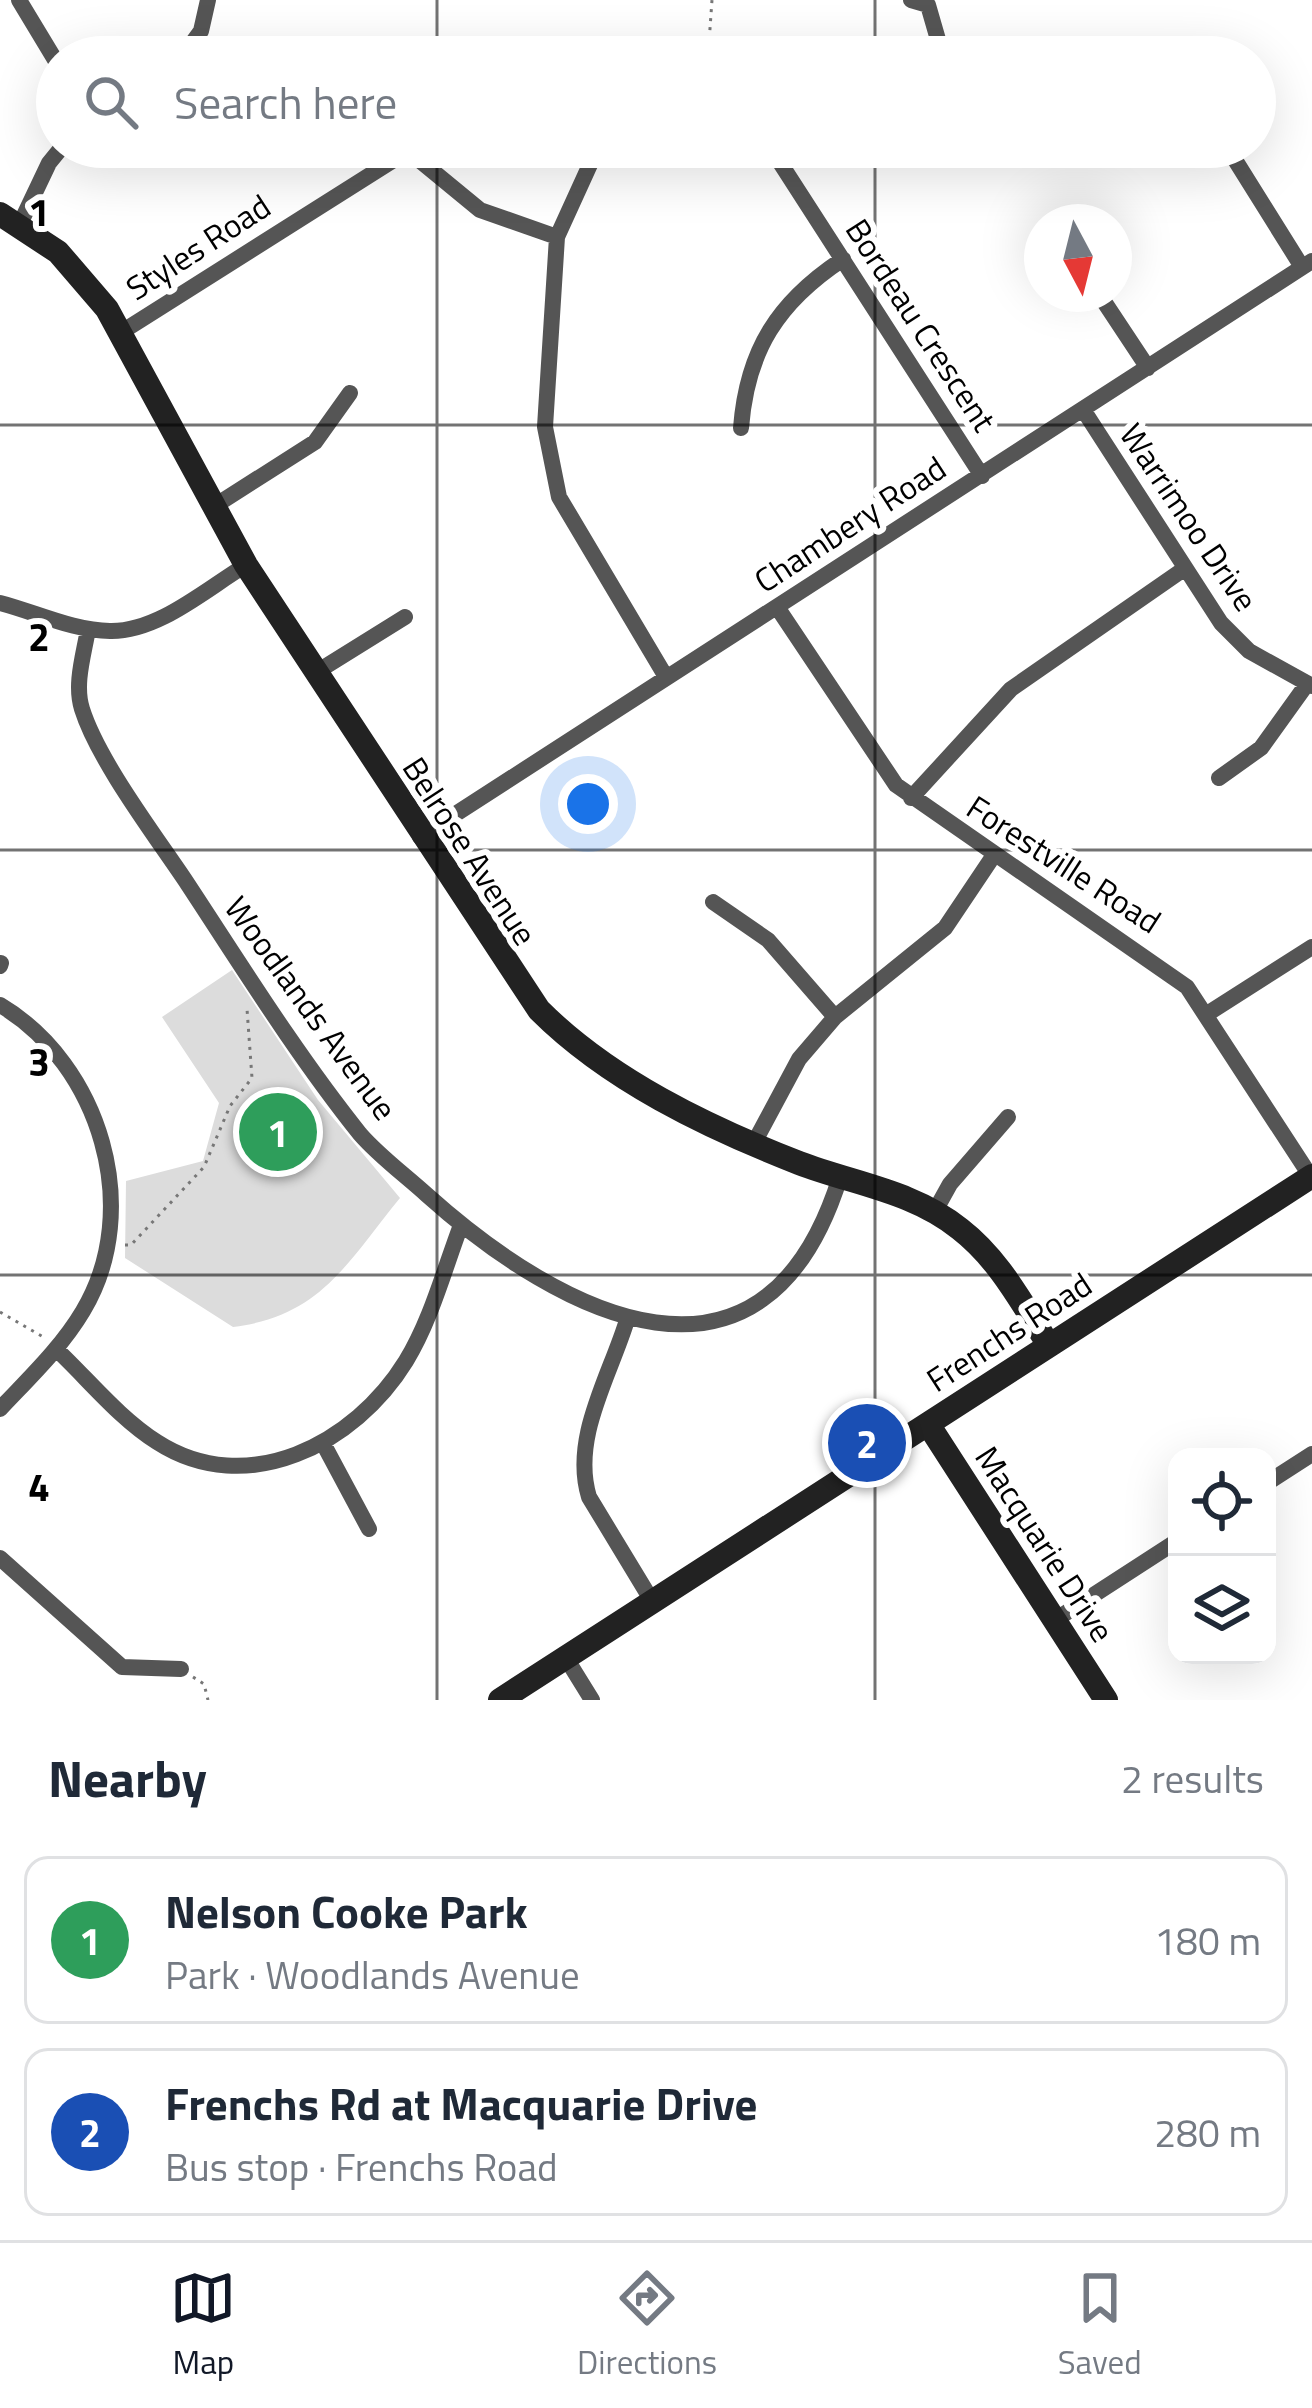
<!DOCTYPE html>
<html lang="en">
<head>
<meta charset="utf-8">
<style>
	:root { --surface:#fff; --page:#f6f6f7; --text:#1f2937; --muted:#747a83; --line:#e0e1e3; --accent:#111827 }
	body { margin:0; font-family:"Titillium Web",sans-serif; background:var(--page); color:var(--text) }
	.controls { position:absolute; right:36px; bottom:36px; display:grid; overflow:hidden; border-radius:24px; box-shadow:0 12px 48px #0002 }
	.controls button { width:108px; height:108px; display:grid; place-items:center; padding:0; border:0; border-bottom:3px solid var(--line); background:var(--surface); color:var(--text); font:60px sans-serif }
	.compass { position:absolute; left:1024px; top:204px; width:108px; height:108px; border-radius:50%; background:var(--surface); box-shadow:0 12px 48px #0002; rotate:173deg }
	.you { position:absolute; left:588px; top:804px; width:42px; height:42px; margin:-30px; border:9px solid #fff; border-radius:50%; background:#1a73e8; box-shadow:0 0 0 18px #1a73e833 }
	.badge { display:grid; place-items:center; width:78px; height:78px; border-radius:50%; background:var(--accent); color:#fff; font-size:39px; font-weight:700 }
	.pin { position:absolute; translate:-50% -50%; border:6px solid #fff; box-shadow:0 3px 12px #0006 }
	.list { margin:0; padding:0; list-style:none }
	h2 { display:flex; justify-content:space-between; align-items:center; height:156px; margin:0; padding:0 48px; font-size:51px }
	h2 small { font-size:39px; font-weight:400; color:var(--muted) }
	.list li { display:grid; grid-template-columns:78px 1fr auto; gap:36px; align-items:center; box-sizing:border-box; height:168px; margin:0 24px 24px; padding:0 24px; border:3px solid var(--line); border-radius:24px }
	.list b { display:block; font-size:45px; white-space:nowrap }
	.list p { margin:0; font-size:39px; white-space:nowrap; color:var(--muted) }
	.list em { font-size:39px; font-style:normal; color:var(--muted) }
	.icon { flex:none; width:66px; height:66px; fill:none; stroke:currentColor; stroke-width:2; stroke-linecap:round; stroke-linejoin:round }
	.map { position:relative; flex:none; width:1312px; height:1700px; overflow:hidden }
	.search { position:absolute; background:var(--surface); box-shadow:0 12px 48px #0002; left:36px; right:36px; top:36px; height:132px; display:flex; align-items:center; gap:30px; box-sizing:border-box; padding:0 42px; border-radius:66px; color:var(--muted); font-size:45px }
	.sheet { height:540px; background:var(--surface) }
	nav { display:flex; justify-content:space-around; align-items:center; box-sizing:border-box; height:168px; border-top:3px solid var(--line); background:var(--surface); font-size:33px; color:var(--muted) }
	nav a { display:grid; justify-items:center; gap:6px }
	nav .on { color:var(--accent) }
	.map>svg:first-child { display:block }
	.green { fill:#dcdcdc }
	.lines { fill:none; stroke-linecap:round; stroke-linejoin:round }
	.path { stroke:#777; stroke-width:3; stroke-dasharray:3 6; stroke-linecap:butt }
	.street { stroke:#555; stroke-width:16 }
	.secondary { stroke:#222; stroke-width:24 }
	.grid { fill:none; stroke:#000; stroke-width:3; stroke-opacity:0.55 }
	.labels { text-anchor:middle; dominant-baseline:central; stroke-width:12; stroke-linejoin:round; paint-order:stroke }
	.street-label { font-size:33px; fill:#000; stroke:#fff }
	.grid-label { font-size:39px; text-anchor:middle; font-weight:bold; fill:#000; stroke:#fff; stroke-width:12; stroke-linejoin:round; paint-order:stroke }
</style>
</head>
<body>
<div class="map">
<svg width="1312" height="1700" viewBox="0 0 1312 1700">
	<rect width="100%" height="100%" fill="#fff"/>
	<path class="green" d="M232,970L318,1100L400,1198C348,1261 322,1316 233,1327L125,1258L126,1181L203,1161L219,1103L162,1017Z"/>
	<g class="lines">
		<path class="path" d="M708,57L712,0
			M125,1245H131L204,1167L230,1106L252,1078L247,1009
			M0,1312L45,1338
			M193,1677L204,1684L208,1700"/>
		<path class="street" d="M19,0L57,63
			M911,0L928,5
			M928,5L941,50
			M182,57L201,31L208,0
			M598,147L557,237L545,427L559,497L666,677
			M770,147L982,476
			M1227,147L1302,267
			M20,224L49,163L62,147
			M1099,294L1148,368
			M120,333L400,156L418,159L480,210L557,237
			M1084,411L1221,623L1249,651L1312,686
			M741,428C747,350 778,302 843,259
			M213,507L315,442L350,393
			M0,603C35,612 74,631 110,631C158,632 206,589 246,565
			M777,607L896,785L1187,987L1311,1177
			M88,629C84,654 74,684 82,709C98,760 154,834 185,880C241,965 296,1054 360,1134C379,1156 405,1175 427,1195C562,1316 764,1420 840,1177
			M315,673L405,617
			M1219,778L1261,748L1307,684
			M911,798L1011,689L1184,569
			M420,837L1312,261
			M713,902L768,940L835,1017
			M0,966L1,963
			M0,1005C100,1064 144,1209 83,1311C61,1348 29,1378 0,1409
			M1207,1014L1312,947
			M754,1143L799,1059L835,1017L945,928L994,855
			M935,1211L950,1184L1008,1117
			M627,1320C610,1376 571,1438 589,1497L652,1601
			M56,1349C88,1379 119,1418 157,1442C247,1500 355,1444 406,1361C431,1320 444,1270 461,1225
			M324,1445L369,1529
			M1267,1483L1312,1454
			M0,1558L122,1667L181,1669
			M1055,1620L1177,1541
			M566,1658L592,1700"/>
		<path class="secondary" d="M0,214L58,252L107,309L246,565L539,1010C609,1080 707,1127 799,1163C854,1184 913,1191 960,1229C1000,1260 1022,1304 1049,1345
			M928,1424L1106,1700
			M500,1700L1312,1176"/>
	</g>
	<path class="grid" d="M437,0V57M875,0V57M437,147V1700M875,147V1700M0,425H1312M0,850H1312M0,1275H1312"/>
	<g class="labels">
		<g class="street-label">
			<text transform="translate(198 247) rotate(-33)">Styles Road</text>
			<text transform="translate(921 325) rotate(57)">Bordeau Crescent</text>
			<text transform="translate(1189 517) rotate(56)">Warrimoo Drive</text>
			<text transform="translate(850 524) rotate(-33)">Chambery Road</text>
			<text transform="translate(470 851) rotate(57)">Belrose Avenue</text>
			<text transform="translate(1064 864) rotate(33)">Forestville Road</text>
			<text transform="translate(311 1008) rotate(54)">Woodlands Avenue</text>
			<text transform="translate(1009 1332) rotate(-33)">Frenchs Road</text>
			<text transform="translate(1045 1544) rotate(57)">Macquarie Drive</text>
		</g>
	</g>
	<g class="grid-label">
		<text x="39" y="226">1</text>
		<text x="39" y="651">2</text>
		<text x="39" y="1076">3</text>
		<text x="39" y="1501">4</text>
	</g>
</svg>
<div class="controls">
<button><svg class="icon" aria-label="locate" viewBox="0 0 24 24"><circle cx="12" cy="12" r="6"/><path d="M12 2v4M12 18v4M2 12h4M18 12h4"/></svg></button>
<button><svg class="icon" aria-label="layers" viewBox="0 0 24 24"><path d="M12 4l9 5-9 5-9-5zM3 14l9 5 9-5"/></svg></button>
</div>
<svg class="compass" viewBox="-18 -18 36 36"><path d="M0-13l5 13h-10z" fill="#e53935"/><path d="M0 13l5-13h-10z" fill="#747a83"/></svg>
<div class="you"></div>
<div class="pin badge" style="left:278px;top:1132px;background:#2e9e5b">1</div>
<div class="pin badge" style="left:867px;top:1443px;background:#1a4fb4">2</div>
<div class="search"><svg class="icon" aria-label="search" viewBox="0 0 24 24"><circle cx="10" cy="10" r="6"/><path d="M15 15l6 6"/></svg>Search here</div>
</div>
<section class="sheet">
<h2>Nearby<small>2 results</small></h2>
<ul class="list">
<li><span class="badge" style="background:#2e9e5b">1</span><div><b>Nelson Cooke Park</b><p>Park · Woodlands Avenue</p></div><em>180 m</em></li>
<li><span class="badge" style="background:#1a4fb4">2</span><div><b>Frenchs Rd at Macquarie Drive</b><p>Bus stop · Frenchs Road</p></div><em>280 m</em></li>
</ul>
</section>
<nav>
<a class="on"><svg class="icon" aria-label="map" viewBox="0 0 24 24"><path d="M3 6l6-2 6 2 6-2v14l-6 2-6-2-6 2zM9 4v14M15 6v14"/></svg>Map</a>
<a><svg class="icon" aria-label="directions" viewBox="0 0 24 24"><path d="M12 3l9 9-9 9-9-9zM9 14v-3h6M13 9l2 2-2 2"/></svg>Directions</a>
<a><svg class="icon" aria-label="saved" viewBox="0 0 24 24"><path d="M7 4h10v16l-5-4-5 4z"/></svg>Saved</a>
</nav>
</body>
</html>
